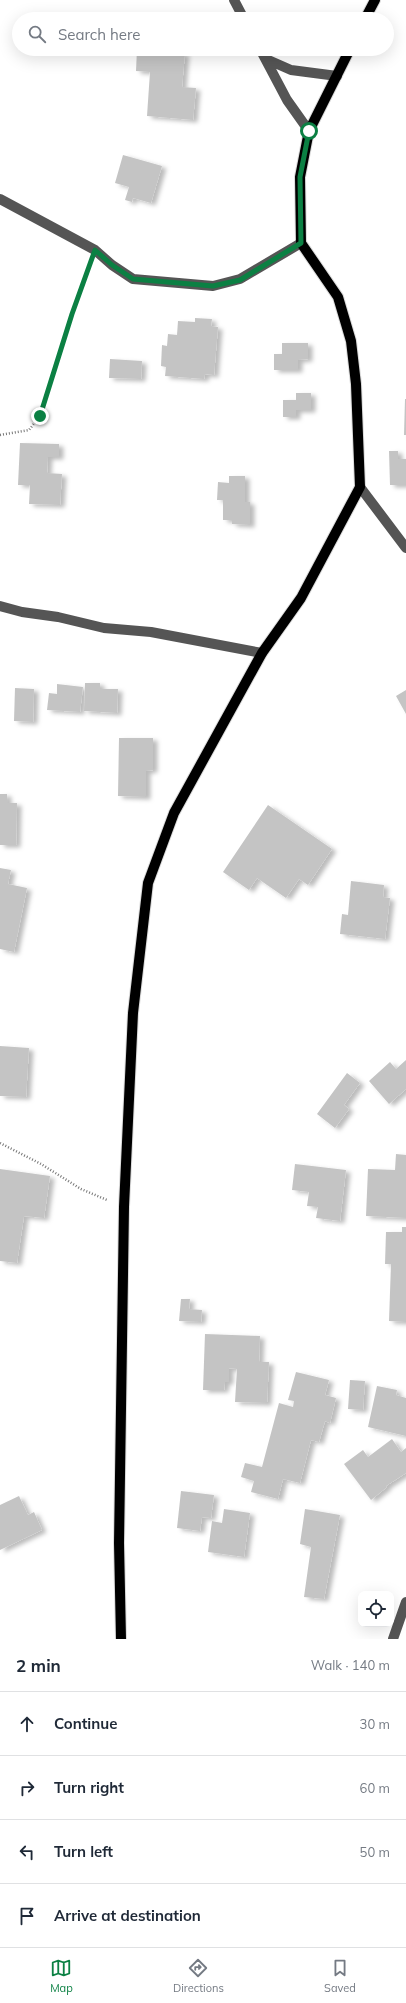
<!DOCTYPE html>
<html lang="en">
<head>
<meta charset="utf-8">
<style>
	:root { --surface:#fff; --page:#f6f6f7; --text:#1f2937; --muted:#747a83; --line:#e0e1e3; --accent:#0b8043 }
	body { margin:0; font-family:Mulish,sans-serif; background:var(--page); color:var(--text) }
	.controls { position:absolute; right:12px; bottom:12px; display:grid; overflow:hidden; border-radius:8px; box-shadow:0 4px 16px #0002 }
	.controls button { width:36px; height:36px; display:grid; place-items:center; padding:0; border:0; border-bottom:1px solid var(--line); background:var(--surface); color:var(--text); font:20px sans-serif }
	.stop { position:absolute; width:12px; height:12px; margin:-9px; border:3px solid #0b8043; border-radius:50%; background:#fff }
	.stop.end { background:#0b8043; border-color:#fff; box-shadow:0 1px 4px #0008 }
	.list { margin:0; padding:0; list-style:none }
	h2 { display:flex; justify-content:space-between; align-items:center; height:52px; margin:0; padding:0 16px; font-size:17px }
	h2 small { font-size:13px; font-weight:400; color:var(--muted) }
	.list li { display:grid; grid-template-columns:26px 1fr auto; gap:12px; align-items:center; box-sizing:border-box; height:64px; padding:0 16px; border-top:1px solid var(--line) }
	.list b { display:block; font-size:15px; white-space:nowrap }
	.list em { font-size:13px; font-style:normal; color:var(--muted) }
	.icon { flex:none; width:22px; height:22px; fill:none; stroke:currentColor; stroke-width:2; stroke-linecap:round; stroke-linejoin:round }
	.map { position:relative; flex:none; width:406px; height:1639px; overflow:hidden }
	.search { position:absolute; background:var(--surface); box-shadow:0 4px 16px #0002; left:12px; right:12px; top:12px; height:44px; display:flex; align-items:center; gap:10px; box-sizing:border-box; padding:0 14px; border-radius:22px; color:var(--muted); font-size:15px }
	.sheet { height:308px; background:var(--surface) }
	nav { display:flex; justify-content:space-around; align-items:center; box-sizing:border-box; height:56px; border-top:1px solid var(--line); background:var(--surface); font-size:11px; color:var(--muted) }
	nav a { display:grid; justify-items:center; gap:2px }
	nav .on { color:var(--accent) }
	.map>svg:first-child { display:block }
	.building { fill:#c4c4c4; filter:url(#shadow) }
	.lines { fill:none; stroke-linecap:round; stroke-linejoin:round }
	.major-casing { stroke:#dbdbdb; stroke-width:12 }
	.path { stroke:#777; stroke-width:2.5; stroke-dasharray:1 2; stroke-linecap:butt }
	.minor { stroke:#555; stroke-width:10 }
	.major { stroke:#000; stroke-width:10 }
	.route { stroke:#0b8043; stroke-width:5 }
</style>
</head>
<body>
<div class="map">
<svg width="406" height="1639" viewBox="0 0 406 1639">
	<defs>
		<filter id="shadow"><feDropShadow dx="4.5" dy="2.5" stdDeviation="2" flood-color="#0004"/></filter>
	</defs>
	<rect width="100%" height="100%" fill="#fff"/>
	<path class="building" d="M137,49L185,53L182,87L196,88L193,120L147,116L150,72L136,71Z
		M123,155L162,166L151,203L133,198L132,202L125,200L129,187L115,183Z
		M195,318L212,319L211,326L218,327L214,375L205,374L204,379L165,376L166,367L161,366L162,345L167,346L168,334L177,335L178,321L195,322Z
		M282,343H308V359L298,360V370H274V354H282Z
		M110,359L142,361L141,379L109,378Z
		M296,393H311V410H296V417H283V400H296Z
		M405,399H406V435H404Z
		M20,443L59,444V457H48L47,473L62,474L60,505L29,504L30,485H18Z
		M389,451H398V459H406V485H390Z
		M229,476H245V502H250V525L232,524V520H223V500H217L218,482L229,483Z
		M85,683H100V689H118L117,713L84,711Z
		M57,684L83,687L80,712L47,710L49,693L57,694Z
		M15,688L34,689L33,722L14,721Z
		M406,690V714L396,696Z
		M119,738H153V770L146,771V797L118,796Z
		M0,794H7V803H17L16,845H0Z
		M268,805L332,849L308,885L299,879L286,898L257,878L249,890L223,872Z
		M0,868L11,870L8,884L27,888L14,952L0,949Z
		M351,881L384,885L383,897L390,898L385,939L340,934L342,914L348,915Z
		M0,1046L29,1048L26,1097L0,1096Z
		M406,1060V1089L389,1104L369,1081L390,1062L396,1069Z
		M347,1073L360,1083L344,1105L349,1109L335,1128L317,1114Z
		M396,1154L406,1155V1218L366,1216L368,1169L395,1170Z
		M295,1164L346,1170L340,1221L316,1218L318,1207L307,1206L309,1192L292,1190Z
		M0,1169L50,1176L44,1218L24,1216L17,1263L0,1261Z
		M402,1227H406V1322L389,1321L391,1264H385L386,1232H402Z
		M181,1299H190L189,1309L202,1310L201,1322L179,1321Z
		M205,1334L260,1336L259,1362H269L267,1403L235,1402L237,1369L229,1368V1382H225L224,1390H203Z
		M296,1372L329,1380L325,1395L336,1398L330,1423L325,1421L319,1442L311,1440L300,1483L283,1479L278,1499L251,1492L254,1481L241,1477L245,1463L262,1467L279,1403L293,1407L294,1401L288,1400Z
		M350,1380L365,1381L363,1410L348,1409Z
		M377,1386L397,1390L396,1395L406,1398V1436L368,1427Z
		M392,1439L401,1452L406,1448V1473L386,1486L387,1487L371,1500L344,1464L363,1450L368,1457Z
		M181,1491L214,1495L211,1518L202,1517L200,1531L177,1528Z
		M19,1496L28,1515L34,1512L42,1530L0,1550V1505Z
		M224,1509L250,1513L244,1557L208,1552L212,1521L222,1523Z
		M305,1509L340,1515L324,1599L304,1597L311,1547L300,1544Z"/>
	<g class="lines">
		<g class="major-casing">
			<path id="major" d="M365,19L375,0
				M121,1639L119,1543L124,1207L133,1013L148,883L174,813L262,653L301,598L360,487L356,384L351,341L338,297L301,243L300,177L309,131L350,49"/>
		</g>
		<path class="path" d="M0,435L29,430L40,416L72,314L89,268
			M0,1143L41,1164L81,1189L107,1200"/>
		<path class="minor" d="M234,0L244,19
			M260,49L287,100L309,131
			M266,59L291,70L337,76
			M0,199L95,250L112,265L133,279L213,286L240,279L301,243
			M360,487L406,548
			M0,606L22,612L58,617L104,628L151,632L262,653
			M393,1639L406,1602"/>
		<use href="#major" class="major"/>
	</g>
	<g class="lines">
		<path class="route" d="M40,416L72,314L95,250L112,265L133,279L213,286L240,280L301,243L300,177L309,131"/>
	</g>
</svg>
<div class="controls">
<button><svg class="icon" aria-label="locate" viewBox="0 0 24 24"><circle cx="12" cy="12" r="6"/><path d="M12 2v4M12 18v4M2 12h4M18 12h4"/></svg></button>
</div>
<div class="stop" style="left:309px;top:131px"></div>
<div class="stop end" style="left:40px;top:416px"></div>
<div class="search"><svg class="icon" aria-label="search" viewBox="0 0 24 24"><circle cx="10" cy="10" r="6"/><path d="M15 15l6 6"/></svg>Search here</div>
</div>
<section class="sheet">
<h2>2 min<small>Walk · 140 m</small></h2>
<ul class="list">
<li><svg class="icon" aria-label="ahead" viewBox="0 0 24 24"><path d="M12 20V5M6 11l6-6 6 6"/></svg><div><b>Continue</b></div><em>30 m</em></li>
<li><svg class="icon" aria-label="right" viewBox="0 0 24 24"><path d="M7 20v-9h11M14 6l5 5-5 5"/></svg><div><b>Turn right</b></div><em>60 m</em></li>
<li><svg class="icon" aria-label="left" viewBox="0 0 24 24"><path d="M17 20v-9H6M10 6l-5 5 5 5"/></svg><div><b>Turn left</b></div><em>50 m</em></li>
<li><svg class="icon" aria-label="arrive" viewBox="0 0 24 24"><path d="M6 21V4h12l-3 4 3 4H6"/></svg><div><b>Arrive at destination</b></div></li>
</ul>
</section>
<nav>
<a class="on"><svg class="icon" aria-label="map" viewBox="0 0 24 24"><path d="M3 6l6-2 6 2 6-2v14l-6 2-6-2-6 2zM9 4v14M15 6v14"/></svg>Map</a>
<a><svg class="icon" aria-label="directions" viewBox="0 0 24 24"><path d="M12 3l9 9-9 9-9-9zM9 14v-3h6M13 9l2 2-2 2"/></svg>Directions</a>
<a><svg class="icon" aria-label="saved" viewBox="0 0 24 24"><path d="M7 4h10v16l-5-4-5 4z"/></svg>Saved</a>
</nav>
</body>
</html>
